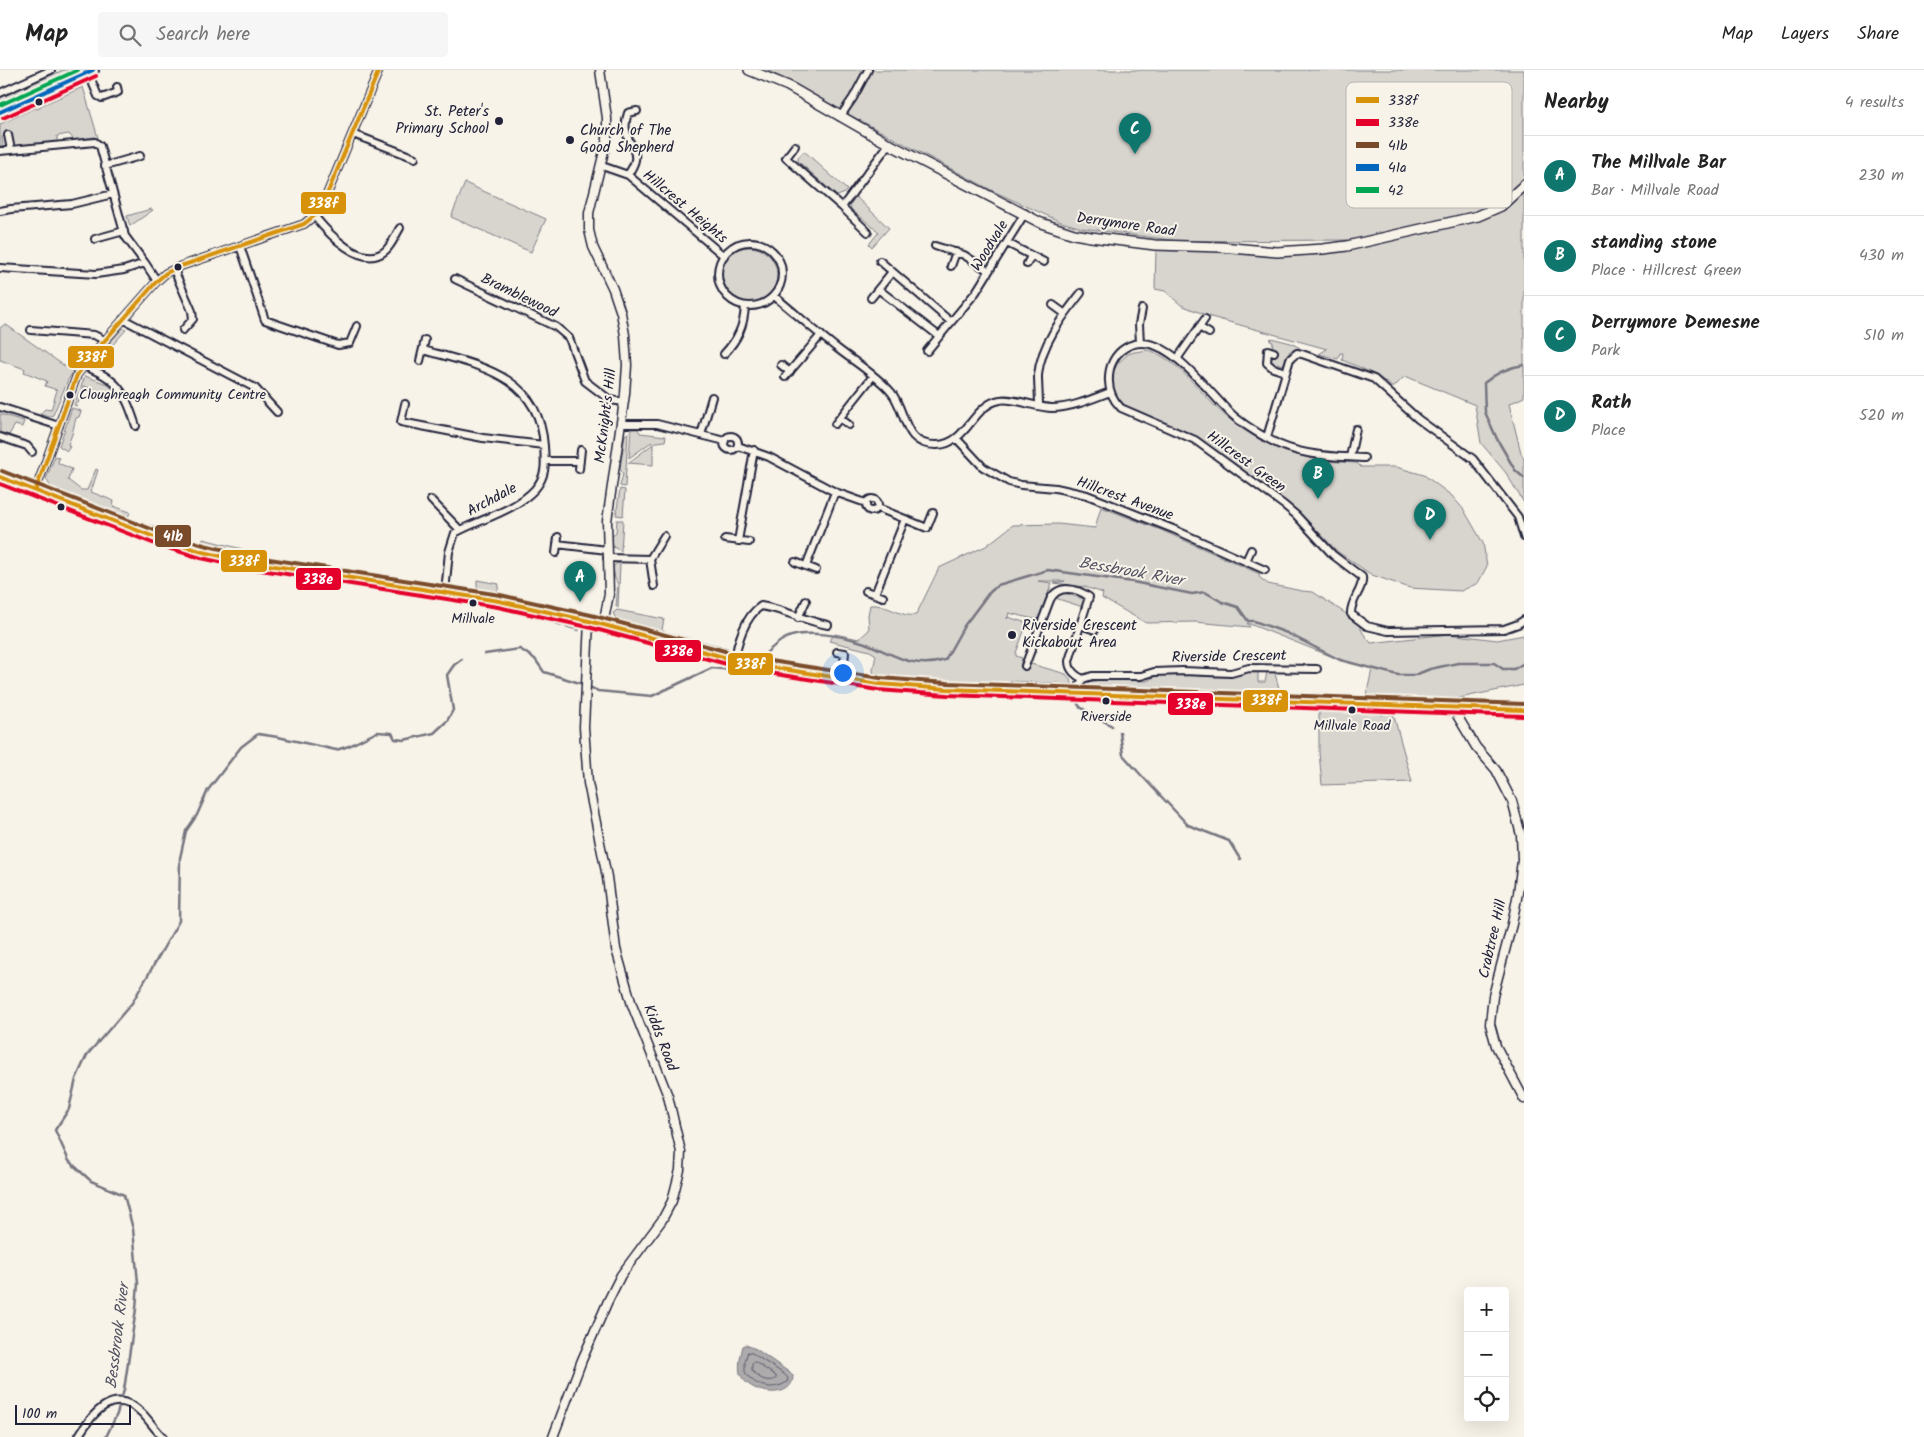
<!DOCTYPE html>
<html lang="en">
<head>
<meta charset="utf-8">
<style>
	:root { --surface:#fff; --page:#f6f6f6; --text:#222; --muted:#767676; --line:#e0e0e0; --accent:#0f766e }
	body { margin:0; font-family:Kalam,sans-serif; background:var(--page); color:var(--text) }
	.controls { position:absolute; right:15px; bottom:15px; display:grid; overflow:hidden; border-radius:5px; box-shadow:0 5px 20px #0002 }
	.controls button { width:45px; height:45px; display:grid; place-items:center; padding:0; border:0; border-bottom:1px solid var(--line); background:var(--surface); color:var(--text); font:25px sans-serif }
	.scale { position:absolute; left:15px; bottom:12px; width:116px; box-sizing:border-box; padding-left:5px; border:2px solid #22223b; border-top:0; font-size:14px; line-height:18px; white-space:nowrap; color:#22223b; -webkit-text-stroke:4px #f7f3e8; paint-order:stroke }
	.you { position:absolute; left:842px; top:602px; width:18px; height:18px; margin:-12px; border:4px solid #fff; border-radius:50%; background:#1a73e8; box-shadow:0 0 0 8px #1a73e833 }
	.badge { display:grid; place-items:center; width:32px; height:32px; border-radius:50%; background:var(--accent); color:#fff; font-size:16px; font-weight:700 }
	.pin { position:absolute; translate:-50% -41px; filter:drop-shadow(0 1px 2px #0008) }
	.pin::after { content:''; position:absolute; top:26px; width:18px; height:15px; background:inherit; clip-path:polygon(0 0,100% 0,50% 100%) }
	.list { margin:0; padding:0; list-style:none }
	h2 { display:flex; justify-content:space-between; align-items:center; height:65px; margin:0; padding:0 20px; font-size:21px }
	h2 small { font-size:16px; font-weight:400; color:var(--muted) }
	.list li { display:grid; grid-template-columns:32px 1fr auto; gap:15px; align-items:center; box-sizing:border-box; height:80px; padding:0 20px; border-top:1px solid var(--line) }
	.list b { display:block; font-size:19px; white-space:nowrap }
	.list p { margin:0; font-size:16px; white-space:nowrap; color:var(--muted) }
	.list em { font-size:16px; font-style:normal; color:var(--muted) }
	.icon { flex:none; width:28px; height:28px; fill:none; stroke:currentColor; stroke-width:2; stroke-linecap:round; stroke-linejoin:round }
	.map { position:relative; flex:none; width:1524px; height:1367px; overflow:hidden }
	header { display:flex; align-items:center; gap:30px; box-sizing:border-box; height:70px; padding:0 25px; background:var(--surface); border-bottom:1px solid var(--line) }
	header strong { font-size:24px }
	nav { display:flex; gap:28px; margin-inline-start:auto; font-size:18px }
	.search { width:350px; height:45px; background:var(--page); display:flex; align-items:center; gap:12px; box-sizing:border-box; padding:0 18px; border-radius:5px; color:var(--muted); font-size:19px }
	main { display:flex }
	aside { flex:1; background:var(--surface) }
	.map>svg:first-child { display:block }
	.green { fill:#d8d5cf; stroke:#7d7c85 }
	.water { fill:#aeabad; stroke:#76747f }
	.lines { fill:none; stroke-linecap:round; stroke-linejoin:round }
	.shore { stroke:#5a5969; stroke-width:1 }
	.stream { stroke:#76747f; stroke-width:2.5 }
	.minor-casing { stroke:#22223b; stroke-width:10 }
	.tertiary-casing { stroke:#22223b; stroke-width:11 }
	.secondary-casing { stroke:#22223b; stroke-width:12 }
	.primary-casing { stroke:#22223b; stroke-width:14 }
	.minor { stroke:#f7f3e8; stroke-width:6 }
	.tertiary { stroke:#f7f3e8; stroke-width:8 }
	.secondary { stroke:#f7f3e8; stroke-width:9 }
	.primary { stroke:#f7f3e8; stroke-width:10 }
	.bus-1-casing { stroke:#f7f3e8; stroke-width:8 }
	.bus-2-casing { stroke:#f7f3e8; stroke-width:8 }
	.bus-3-casing { stroke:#f7f3e8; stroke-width:8 }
	.bus-4-casing { stroke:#f7f3e8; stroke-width:8 }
	.bus-5-casing { stroke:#f7f3e8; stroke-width:8 }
	.bus-1 { stroke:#d79209; stroke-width:4 }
	.bus-2 { stroke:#e4002b; stroke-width:4 }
	.bus-3 { stroke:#7a4b2a; stroke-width:4 }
	.bus-4 { stroke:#0065bd; stroke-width:4 }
	.bus-5 { stroke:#00a651; stroke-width:4 }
	.bus-dot { fill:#22223b; stroke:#f7f3e8; stroke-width:2 }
	.labels { text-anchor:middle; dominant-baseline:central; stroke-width:4; stroke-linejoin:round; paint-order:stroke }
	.bus-label { font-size:14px; fill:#22223b; stroke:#f7f3e8 }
	.poi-label { font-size:15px; fill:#22223b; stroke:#f7f3e8; text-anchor:start }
	.street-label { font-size:15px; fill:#22223b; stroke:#f7f3e8 }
	.water-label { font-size:16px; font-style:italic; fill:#535263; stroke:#f7f3e8 }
	.key { fill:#f7f3e8; stroke:#b7b4b4; stroke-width:1 }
	.key-label { font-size:14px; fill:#22223b }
	.line-badge { stroke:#f7f3e8; stroke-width:2 }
	.badge-label { font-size:14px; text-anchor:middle; font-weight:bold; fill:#fff }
</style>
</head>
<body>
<header>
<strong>Map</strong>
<div class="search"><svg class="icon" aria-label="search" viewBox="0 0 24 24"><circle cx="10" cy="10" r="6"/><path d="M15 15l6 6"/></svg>Search here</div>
<nav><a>Map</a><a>Layers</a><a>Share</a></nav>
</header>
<main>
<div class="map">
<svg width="1524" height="1367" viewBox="0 0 1524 1367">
	<rect width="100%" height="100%" fill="#f7f3e8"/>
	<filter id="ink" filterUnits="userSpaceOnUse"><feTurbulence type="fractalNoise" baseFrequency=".02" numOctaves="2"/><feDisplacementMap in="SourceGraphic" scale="10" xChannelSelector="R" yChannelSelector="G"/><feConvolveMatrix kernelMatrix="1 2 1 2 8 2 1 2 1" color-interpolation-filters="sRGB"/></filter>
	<g filter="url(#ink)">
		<path class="green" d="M63,0H75L0,34V28Z
			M767,0H1524V327L1509,334L1521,383L1524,389V433L1506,403L1481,373L1475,335L1405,306L1393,318C1378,304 1361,298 1342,290L1343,283H1340L1338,289L1319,284L1327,279L1211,247L1181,235L1165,221L1155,219L1156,180L1294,179L1351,172V170L1178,171L1082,158L1061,152L995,122L848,44L847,41L838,38Z
			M83,17L99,71L95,67L74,70L69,64L57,66V72L17,76L13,74L11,64L2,67L3,75L0,76V54L35,38L37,39L41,37L40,36Z
			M804,81L847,120L843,124L837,126L798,91V88Z
			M465,113L546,149L531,182L451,147Z
			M855,126L889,158L872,177L869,174L879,162L857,144L855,145L851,140L850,131Z
			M151,139L153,140L130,156L127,146Z
			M721 205a28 28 0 1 1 56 0a28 28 0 1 1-56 0Z
			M5,254L73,302L68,310L53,345L48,347L40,344L45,339L51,340L57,320L45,316L47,311L24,302L25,299L0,290V258Z
			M123,258L126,260L106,282L98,294V285Z
			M1271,268L1291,273L1300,278L1290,281L1283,295L1276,293L1275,294L1272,293L1270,288L1274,285L1276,279L1272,277L1273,272L1270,271Z
			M1149,280C1177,290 1195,316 1215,336C1242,363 1278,383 1315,389C1329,392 1343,392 1357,393L1361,397H1396L1424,405L1452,426L1464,440L1483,473L1487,496L1478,513L1461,521L1410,518L1372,505L1338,482L1306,449L1274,422L1194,366L1127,338L1116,325L1112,316V304L1118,293L1128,284L1134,282Z
			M85,306L107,314L117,323L116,327L84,316L77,336L74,335Z
			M72,338L81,341L79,347L76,348L72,364L68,375L70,377L67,381L59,376Z
			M0,344L24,351L22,357L15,355L9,365L0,364Z
			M631,359H638L640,363L666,366L665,371L650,373L629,388Z
			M628,363L625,417L620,416L623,404L620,399L625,365Z
			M653,374V395L628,393Z
			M55,386L59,388L58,393L72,399L68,410L81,420H87L96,399L98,400L91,422L114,431L113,436L130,442L128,448L84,430L80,431L72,429L71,424L51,417L46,409Z
			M620,419L625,420L623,446L616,445Z
			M1101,437L1161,460L1260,504L1259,507L1268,514L1302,521L1313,522L1357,551L1363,563L1371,573L1448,564L1497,570L1524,565V615L1439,632L1366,627L1372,599L1333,587L1247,553L1250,557L1195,552L1146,553L1102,528L1103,523L1085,517L1054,513L1065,511H1038L1052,513L1038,550L1009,543L1007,549L1008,547L1027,553L1016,583V586L1022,588L1020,597L1028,599L1031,594L1066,604L1073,614L1010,611L1009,613L1004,615L900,612L874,606L873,600L876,585L870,581L829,571L835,564L859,569L869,560L868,545L870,535C886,533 901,548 916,545L939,498L986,476L1013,455L1058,454L1095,458Z
			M617,450H623L621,481L613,477L612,467L616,462Z
			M142,453L182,463L179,471L142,458Z
			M203,469L246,480L241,486L202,477Z
			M251,481L274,487L273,492L253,488Z
			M617,493L620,494L618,538L616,536L618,514L615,509L613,497Z
			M477,510L499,514L498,520L495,523L477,519Z
			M1064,523L1084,529L1083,537L1055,528L1057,525Z
			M517,540L547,547L545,551L517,544Z
			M617,540L664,549L662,560L666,562L728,578L726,581L710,578L708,580L633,558V556L616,549L613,543Z
			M553,548L572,553L579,558V561L553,553Z
			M1274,600L1280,622L1272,623L1088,619L1086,616L1089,612L1100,610L1147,611C1168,595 1222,616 1251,601L1258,602V612H1265L1267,602Z
			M1319,639L1378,642L1381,645L1393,643L1412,712L1322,715L1319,682Z"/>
		<path class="water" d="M746,1275L756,1279L793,1305C794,1332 746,1324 740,1303C738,1295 741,1284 743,1276Z"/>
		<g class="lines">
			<path class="shore" d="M748,1282L752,1283L784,1304L788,1308L787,1312C772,1322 754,1316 745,1302V1292Z
				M755,1292L776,1306V1309C767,1313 757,1308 752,1300V1294Z"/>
			<path class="stream" d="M1524,295C1508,297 1496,303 1484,313L1485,342L1497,369L1515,400L1524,408
				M485,584L520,579L535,589L544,602L583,614
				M762,587C769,580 778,572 786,568C805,559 843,566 862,572C891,582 912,601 945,590L964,556L988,524L998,515L1048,500L1133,512L1192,524L1205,522L1222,532L1238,537L1248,551H1254L1287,563L1340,590L1398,605H1415L1430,599L1458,593H1494L1503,599H1514L1524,593
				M589,617L598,621L652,626L712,598L742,601
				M1076,631L1080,637L1112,656
				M1120,662L1123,685L1141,705L1188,755L1229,771L1240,789
				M106,1367L117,1344L124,1320L136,1239L138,1213L133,1159L124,1125L91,1111L69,1091L55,1060L69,1039L76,1009L87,985L132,933L179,851L180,788L186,761L197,745L208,720L241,677L258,664L278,667L336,680L349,676L377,662L392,663L395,669L404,670L434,663L447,651L453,640L447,605L454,595L462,589"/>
			<g class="minor-casing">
				<path id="minor" d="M88,2L98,26L102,28L118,22L117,17
					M0,23L51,0
					M840,47L853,28L868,0
					M353,64L415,88
					M8,65L11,80
					M795,76L786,88L842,137
					M0,81L95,72L100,76L125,166L145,193
					M105,96L140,86
					M602,96L628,105L724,186
					M628,105C630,101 634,96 635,90C638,76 619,68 628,43L637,41
					M0,141L11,139L72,134L113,124
					M315,147C328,163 362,200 385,181C392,175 395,166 400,158
					M868,162L842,137L889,74
					M95,169L124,161
					M718 204a32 32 0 1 1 64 0a32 32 0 1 1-64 0Z
					M1007,173L1044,192
					M240,176L265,250L338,275L350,273L357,256
					M935,176L964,185L989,201
					M880,191L951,252
					M1027,194L1031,186
					M951,196L956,182
					M0,198L96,204L124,200L145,193L157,211
					M174,200L192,241L193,249L183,260
					M455,209L556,257L569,268L585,311L610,330L624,332
					M878,219L939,266
					M774,226C795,243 816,262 838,279C856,293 876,305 891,322C907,341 902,376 937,375C968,374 972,335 1000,330C1012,327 1037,338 1052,338C1071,338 1092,329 1110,322
					M871,228L892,202
					M1053,235L1064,243
					M123,249L255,318L277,342
					M1199,257L1209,263
					M31,260L94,265L104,270
					M1140,273L1139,254L1142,239
					M423,280C480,296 539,305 544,376C545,393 547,405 535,419C515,441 480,449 455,463L449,482L445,522
					M927,281L976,222L1025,143
					M1274,282L1268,280L1267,293L1273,298L1286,302
					M724,284C738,269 744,256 745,236
					M1177,289L1205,249
					M420,291L425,270
					M781,295L790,302
					M83,296C119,308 125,323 136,356
					M785,307L821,265
					M405,334L401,352L483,368L544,375
					M1039,336C1039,326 1038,315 1038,305C1041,274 1063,246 1081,223
					M0,337L59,356
					M840,348L849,355
					M621,354H657L725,371
					M835,354L873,306
					M701,365L712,327
					M724 373a7 7 0 1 1 14 0a7 7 0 1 1-14 0Z
					M0,367L27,376L32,382
					M1267,367L1290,289L1297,283L1302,284L1374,309L1418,349L1473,389L1518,447L1524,467
					M956,368L983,397L1009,412L1021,415L1056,418L1087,425L1173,459L1265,500
					M738,376L769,387L835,422L866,433
					M1350,387L1356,359
					M1364,388C1336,387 1305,386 1278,374C1264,367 1249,358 1236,348C1210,327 1164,253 1125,278C1115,284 1109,296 1109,307C1108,320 1112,329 1121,338L1195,370L1284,435L1296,445L1333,485L1362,507C1364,519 1350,530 1351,544L1367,556L1388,561L1504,559L1518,554L1524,550
					M545,391H580
					M579,399L581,380
					M36,419L77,305L93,284L157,211L166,203L181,196L304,154L320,141L379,0
					M866 435a6 6 0 1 1 12 0a6 6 0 1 1-12 0Z
					M431,430L460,460
					M878,438L927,458L933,443
					M725,469L749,472
					M738,471L754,380
					M557,474L607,480
					M556,483L558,467
					M607,488L650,489
					M1246,491L1251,480
					M795,492L816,500
					M806,496L835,422
					M654,516L650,489L664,466
					M866,521L883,527
					M875,524L905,449
					M798,548L806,531
					M1080,555L1095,560
					M837,582L845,583L842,610
					M735,590C737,573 745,546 761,536C783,539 805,551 828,555
					M1025,596L1050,530C1058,514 1077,518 1089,527L1069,591C1069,600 1076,606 1083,609
					M1080,624V614L1083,609L1092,606H1141L1154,602L1183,601L1231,603L1249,598L1317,599
					M78,1367C93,1342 114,1316 142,1343C150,1351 155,1360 163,1367"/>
			</g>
			<g class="tertiary-casing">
				<path id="tertiary" d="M600,0L607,48V69L589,143V160L593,177L613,219L621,243L625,265L627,295L625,324L607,451L609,524L603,555
					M1452,637L1476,677L1496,700L1512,731L1521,765L1522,790L1518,823L1512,854L1493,926L1490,954L1496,976L1524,1029
					M553,1367L582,1290L608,1231L621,1205L662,1150L672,1131L680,1100L681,1082L668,1026L632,935L616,879L607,807L588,713L584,657L589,551"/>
			</g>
			<g class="secondary-casing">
				<path id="secondary" d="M749,0L788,16L889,74L1041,153L1074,164L1091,167L1155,175L1221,177L1277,182L1323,179L1347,176L1478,146L1501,136L1524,115
					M0,407C53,425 104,450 157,468C187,478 218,486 249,492L499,531L589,551L750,594L879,614L947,619L1524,640"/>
			</g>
			<g class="primary-casing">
				<path id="primary" d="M0,42L93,0"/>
			</g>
			<use href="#minor" class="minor"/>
			<use href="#tertiary" class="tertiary"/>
			<use href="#secondary" class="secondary"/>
			<use href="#primary" class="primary"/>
			<g class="bus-1-casing">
				<path id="bus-1" d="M0,407L157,468L203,482L249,492L499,531L589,551L750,594L879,614L947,619L1524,640
					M36,419L77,305L93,284L157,211L166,203L181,196L304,154L320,141L379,0"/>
			</g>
			<g class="bus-2-casing">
				<path id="bus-2" d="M3,48L96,6
					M0,414L155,474L201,488L248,498L498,537L588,557L749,600L878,620L947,625L1524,646"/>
			</g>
			<g class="bus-3-casing">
				<path id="bus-3" d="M2,401L159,462L204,475L250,486L500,525L591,545L751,588L880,608L947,613L1524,634"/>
			</g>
			<g class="bus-4-casing">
				<path id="bus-4" d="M0,42L93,0"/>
			</g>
			<g class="bus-5-casing">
				<path id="bus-5" d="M0,35L78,0"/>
			</g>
			<use href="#bus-1" class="bus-1"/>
			<use href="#bus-2" class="bus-2"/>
			<use href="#bus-3" class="bus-3"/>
			<use href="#bus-4" class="bus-4"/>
			<use href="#bus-5" class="bus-5"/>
		</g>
	</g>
	<g class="bus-dot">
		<circle cx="39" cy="32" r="4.5"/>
		<circle cx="499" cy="51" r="5"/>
		<circle cx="570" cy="70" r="5"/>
		<circle cx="178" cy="197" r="4.5"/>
		<circle cx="70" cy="325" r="4.5"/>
		<circle cx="61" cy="437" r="4.5"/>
		<circle cx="473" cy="533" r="4.5"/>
		<circle cx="1012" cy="565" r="5"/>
		<circle cx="1106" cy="631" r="4.5"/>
		<circle cx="1352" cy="640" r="4.5"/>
	</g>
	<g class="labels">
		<g class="bus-label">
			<text x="79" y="325" text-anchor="start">Cloughreagh Community Centre</text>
			<text x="473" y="549">Millvale</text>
			<text x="1106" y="647">Riverside</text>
			<text x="1352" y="656">Millvale Road</text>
		</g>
		<g class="poi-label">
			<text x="489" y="42" text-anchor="end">St. Peter's<tspan x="489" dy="17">Primary School</tspan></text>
			<text x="580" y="61">Church of The<tspan x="580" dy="17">Good Shepherd</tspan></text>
			<text x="1022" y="556">Riverside Crescent<tspan x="1022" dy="17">Kickabout Area</tspan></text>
		</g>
		<g class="street-label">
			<text transform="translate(685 137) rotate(40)">Hillcrest Heights</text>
			<text transform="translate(1126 155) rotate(8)">Derrymore Road</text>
			<text transform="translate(990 176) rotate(-58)">Woodvale</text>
			<text transform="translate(519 226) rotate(26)">Bramblewood</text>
			<text transform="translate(606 346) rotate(-83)">McKnight's Hill</text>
			<text transform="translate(1246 392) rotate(36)">Hillcrest Green</text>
			<text transform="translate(1125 429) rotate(20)">Hillcrest Avenue</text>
			<text transform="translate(492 430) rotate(-28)">Archdale</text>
			<text transform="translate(1229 587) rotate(-1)">Riverside Crescent</text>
			<text transform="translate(1493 869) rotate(-77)">Crabtree Hill</text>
			<text transform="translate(660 968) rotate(69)">Kidds Road</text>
		</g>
		<g class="water-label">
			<text transform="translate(1131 502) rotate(10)">Bessbrook River</text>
			<text transform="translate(118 1266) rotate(-83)">Bessbrook River</text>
		</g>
	</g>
	<rect x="1346" y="12" width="166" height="126" rx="8" class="key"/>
	<rect x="1356" y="27" width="23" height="6" fill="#d79209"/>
	<rect x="1356" y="49" width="23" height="7" fill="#e4002b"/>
	<rect x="1356" y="72" width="23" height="6" fill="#7a4b2a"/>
	<rect x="1356" y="94" width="23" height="7" fill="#0065bd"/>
	<rect x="1356" y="117" width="23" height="6" fill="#00a651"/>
	<g class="key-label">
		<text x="1388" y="35">338f</text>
		<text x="1388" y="57">338e</text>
		<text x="1388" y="80">41b</text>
		<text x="1388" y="102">41a</text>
		<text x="1388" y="125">42</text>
	</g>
	<g class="line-badge">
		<rect x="300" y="121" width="47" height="24" rx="5" fill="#d79209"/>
		<rect x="67" y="275" width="48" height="24" rx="5" fill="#d79209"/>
		<rect x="154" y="454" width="38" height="24" rx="5" fill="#7a4b2a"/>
		<rect x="220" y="479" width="48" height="24" rx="5" fill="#d79209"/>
		<rect x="295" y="497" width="47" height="24" rx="5" fill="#e4002b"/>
		<rect x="654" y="569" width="48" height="24" rx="5" fill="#e4002b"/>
		<rect x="727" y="582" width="47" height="24" rx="5" fill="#d79209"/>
		<rect x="1242" y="619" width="47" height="24" rx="5" fill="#d79209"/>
		<rect x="1167" y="622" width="47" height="24" rx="5" fill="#e4002b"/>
	</g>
	<g class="badge-label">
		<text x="323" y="138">338f</text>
		<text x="91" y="292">338f</text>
		<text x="173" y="471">41b</text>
		<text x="244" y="496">338f</text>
		<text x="318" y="514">338e</text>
		<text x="678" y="586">338e</text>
		<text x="750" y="599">338f</text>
		<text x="1266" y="635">338f</text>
		<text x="1191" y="639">338e</text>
	</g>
</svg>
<div class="controls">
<button>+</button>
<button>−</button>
<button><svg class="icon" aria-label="locate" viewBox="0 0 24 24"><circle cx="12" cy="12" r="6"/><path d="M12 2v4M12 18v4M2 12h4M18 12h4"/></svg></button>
</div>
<div class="scale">100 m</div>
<div class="you"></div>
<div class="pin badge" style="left:580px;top:532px">A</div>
<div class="pin badge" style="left:1318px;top:429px">B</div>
<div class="pin badge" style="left:1135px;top:84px">C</div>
<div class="pin badge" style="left:1430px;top:470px">D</div>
</div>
<aside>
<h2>Nearby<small>4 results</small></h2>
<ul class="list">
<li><span class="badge">A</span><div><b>The Millvale Bar</b><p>Bar · Millvale Road</p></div><em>230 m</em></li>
<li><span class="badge">B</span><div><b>standing stone</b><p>Place · Hillcrest Green</p></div><em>430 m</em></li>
<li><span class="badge">C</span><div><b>Derrymore Demesne</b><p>Park</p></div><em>510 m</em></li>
<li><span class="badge">D</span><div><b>Rath</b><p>Place</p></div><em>520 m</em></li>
</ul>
</aside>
</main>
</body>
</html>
